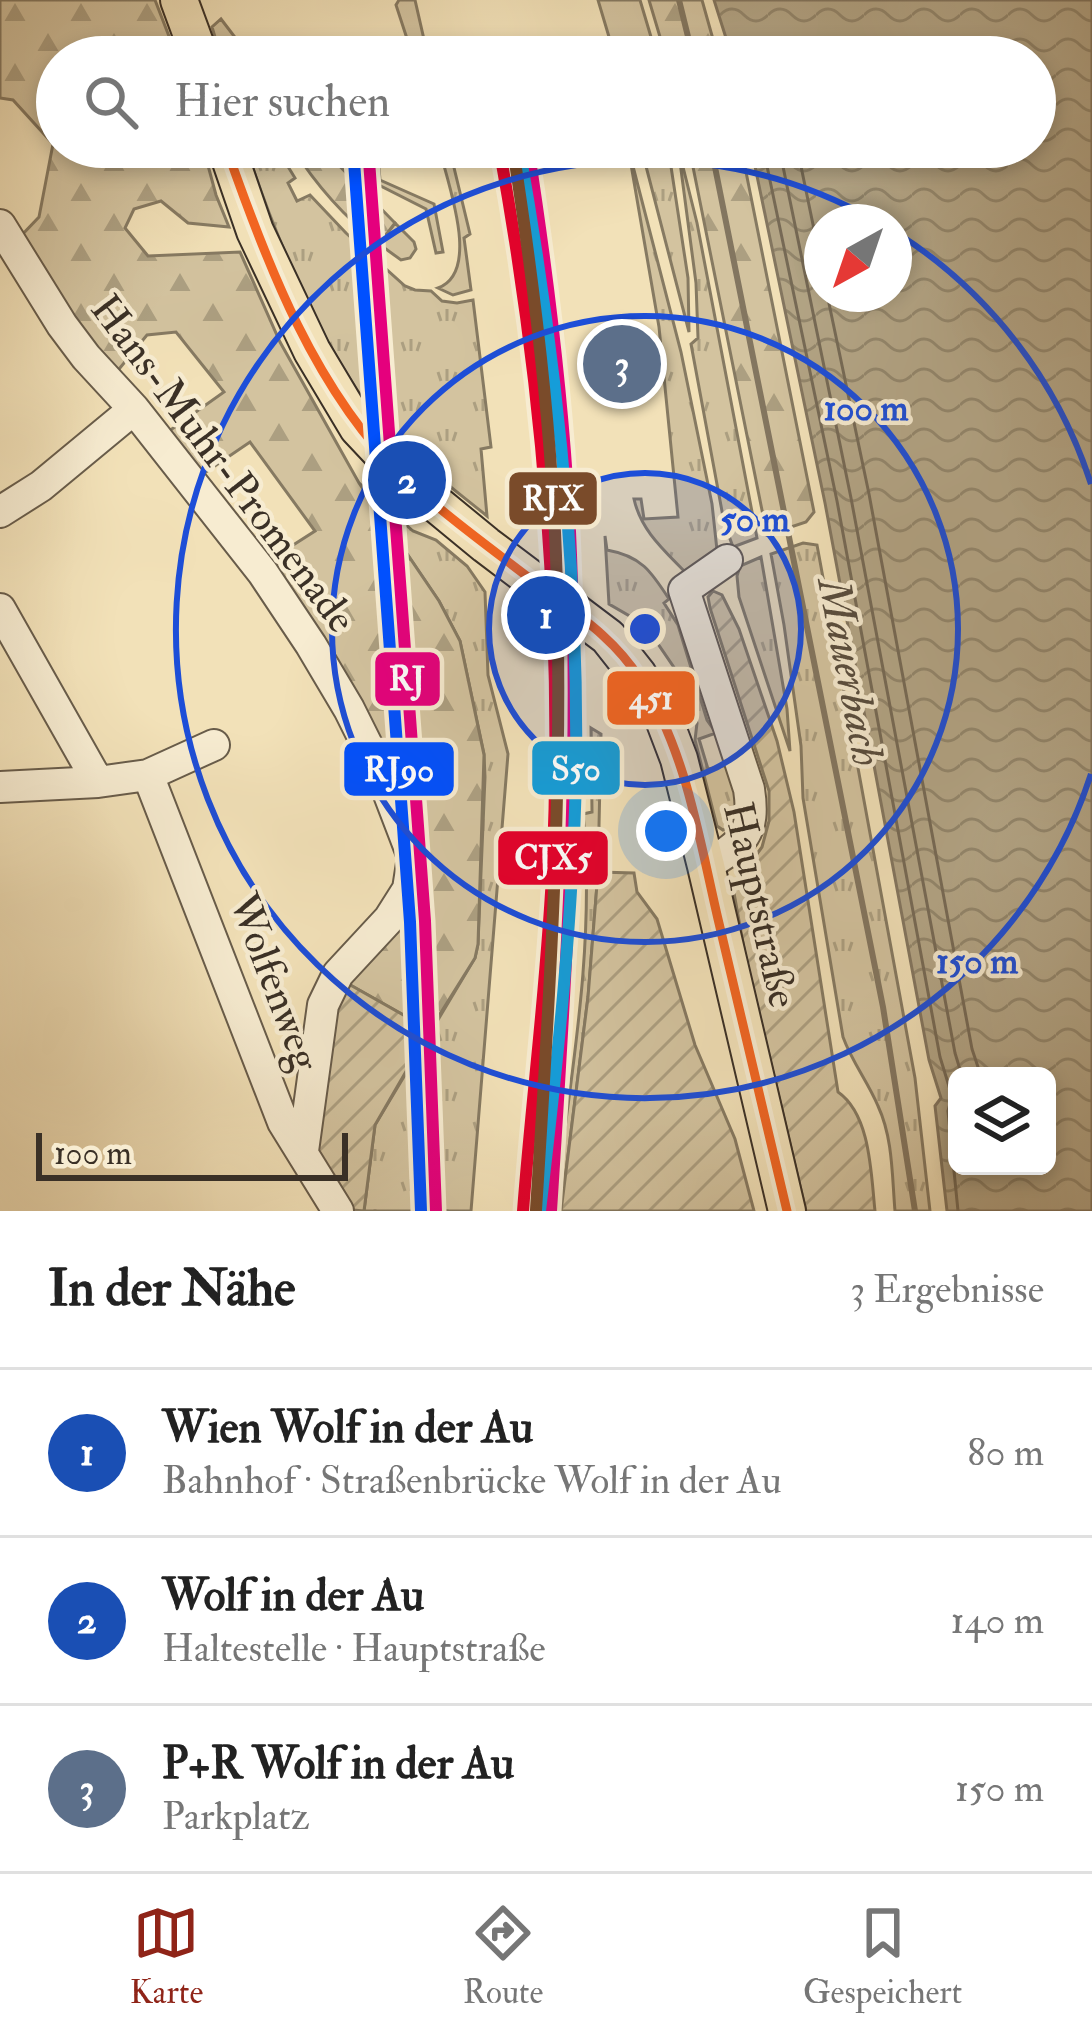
<!DOCTYPE html>
<html lang="de">
<head>
<meta charset="utf-8">
<style>
	:root { --surface:#fff; --page:#f6f6f6; --text:#222; --muted:#767676; --line:#e0e0e0; --accent:#8f2418 }
	body { margin:0; font-family:"IM FELL Double Pica",serif; background:var(--page); color:var(--text) }
	.controls { position:absolute; right:36px; bottom:36px; display:grid; overflow:hidden; border-radius:18px; box-shadow:0 6px 18px #0003 }
	.controls button { width:108px; height:108px; display:grid; place-items:center; padding:0; border:0; border-bottom:3px solid var(--line); background:var(--surface); color:var(--text); font:60px sans-serif }
	.compass { position:absolute; left:804px; top:204px; width:108px; height:108px; border-radius:50%; background:var(--surface); box-shadow:0 6px 18px #0003; rotate:220deg }
	.scale { position:absolute; left:36px; bottom:30px; width:312px; box-sizing:border-box; padding-left:12px; border:6px solid #3a3026; border-top:0; font-size:33px; line-height:42px; white-space:nowrap; color:#3a3026; -webkit-text-stroke:9px #f7ecd1; paint-order:stroke }
	.you { position:absolute; left:666px; top:831px; width:42px; height:42px; margin:-30px; border:9px solid #fff; border-radius:50%; background:#1a73e8; box-shadow:0 0 0 18px #1a73e833 }
	.badge { display:grid; place-items:center; width:78px; height:78px; border-radius:50%; background:var(--accent); color:#fff; font-size:39px; font-weight:700 }
	.pin { position:absolute; translate:-50% -50%; border:6px solid #fff; box-shadow:0 3px 12px #0006 }
	.list { margin:0; padding:0; list-style:none }
	h2 { display:flex; justify-content:space-between; align-items:center; height:156px; margin:0; padding:0 48px; font-size:51px }
	h2 small { font-size:39px; font-weight:400; color:var(--muted) }
	.list li { display:grid; grid-template-columns:78px 1fr auto; gap:36px; align-items:center; box-sizing:border-box; height:168px; padding:0 48px; border-top:3px solid var(--line) }
	.list b { display:block; font-size:45px; white-space:nowrap }
	.list p { margin:0; font-size:39px; white-space:nowrap; color:var(--muted) }
	.list em { font-size:39px; font-style:normal; color:var(--muted) }
	.icon { flex:none; width:66px; height:66px; fill:none; stroke:currentColor; stroke-width:2; stroke-linecap:round; stroke-linejoin:round }
	.map { position:relative; flex:none; width:1092px; height:1211px; overflow:hidden }
	.search { position:absolute; background:var(--surface); box-shadow:0 6px 18px #0003; left:36px; right:36px; top:36px; height:132px; display:flex; align-items:center; gap:30px; box-sizing:border-box; padding:0 42px; border-radius:66px; color:var(--muted); font-size:45px }
	.sheet { height:660px; background:var(--surface) }
	nav { display:flex; justify-content:space-around; align-items:center; box-sizing:border-box; height:168px; border-top:3px solid var(--line); background:var(--surface); font-size:33px; color:var(--muted) }
	nav a { display:grid; justify-items:center; gap:6px }
	nav .on { color:var(--accent) }
	.map>svg:first-child { display:block }
	.grass { fill:url(#grass-tufts); stroke:#867a62; stroke-width:3 }
	.forest { fill:url(#forest-firs); stroke:#867a62; stroke-width:3 }
	.garden { fill:url(#garden-furrows); stroke:#867a62; stroke-width:3 }
	.water { fill:url(#water-waves); stroke:#837660; stroke-width:3; fill-rule:evenodd }
	.lines { fill:none; stroke-linecap:round; stroke-linejoin:round }
	.shore { stroke:#766a56; stroke-width:3 }
	.stream { stroke:#837660; stroke-width:6 }
	.minor-casing { stroke:#685c4a; stroke-width:34 }
	.major-casing { stroke:#3a3026; stroke-width:40 }
	.minor { stroke:#f7ecd1; stroke-width:30 }
	.major { stroke:#f2e1b8; stroke-width:36 }
	.bus-1-casing { stroke:#f7ecd1; stroke-width:18 }
	.bus-1 { stroke:#f26522; stroke-width:9 }
	.rail-1-casing { stroke:#f7ecd1; stroke-width:21 }
	.rail-2-casing { stroke:#f7ecd1; stroke-width:21 }
	.rail-3-casing { stroke:#f7ecd1; stroke-width:21 }
	.rail-4-casing { stroke:#f7ecd1; stroke-width:21 }
	.rail-5-casing { stroke:#f7ecd1; stroke-width:21 }
	.rail-1 { stroke:#e5007d; stroke-width:12 }
	.rail-2 { stroke:#159dd9; stroke-width:12 }
	.rail-3 { stroke:#e4002b; stroke-width:12 }
	.rail-4 { stroke:#7a4b2a; stroke-width:12 }
	.rail-5 { stroke:#0050ff; stroke-width:12 }
	.ring { fill:none; stroke:#1d4ed8; stroke-width:6 }
	.labels { text-anchor:middle; dominant-baseline:central; stroke-width:9; stroke-linejoin:round; paint-order:stroke }
	.street-label { font-size:42px; fill:#3a3026; stroke:#f7ecd1 }
	.water-label { font-size:45px; font-style:italic; fill:#584d3e; stroke:#f7ecd1 }
	.centre { fill:#1d4ed8; stroke:#f7ecd1; stroke-width:6 }
	.ring-label { font-size:36px; text-anchor:middle; font-weight:bold; fill:#1d4ed8; stroke:#f7ecd1; stroke-width:9; stroke-linejoin:round; paint-order:stroke }
	.line-badge { stroke:#f7ecd1; stroke-width:4.5 }
	.badge-label { font-size:33px; text-anchor:middle; font-weight:bold; fill:#fff }
</style>
</head>
<body>
<div class="map">
<svg width="1092" height="1211" viewBox="0 0 1092 1211">
	<defs>
		<pattern id="grass-tufts" width="24" height="20" patternUnits="userSpaceOnUse" patternTransform="scale(3)"><rect width="24" height="20" fill="#d3c39f"/><path d="M3 7l-1-3M5 7V3M7 7l1-3M15 17l-1-3M17 17v-4M19 17l1-3" fill="none" stroke="#ac9f81"/></pattern>
		<pattern id="forest-firs" width="22" height="20" patternUnits="userSpaceOnUse" patternTransform="scale(3)"><rect width="22" height="20" fill="#d3c39f"/><path d="M5 1l3.5 6h-7zM16 11l3.5 6h-7z" fill="#ac9f81"/></pattern>
		<pattern id="garden-furrows" width="10" height="10" patternUnits="userSpaceOnUse" patternTransform="scale(3)"><rect width="10" height="10" fill="#d3c39f"/><path d="M-1 1l2-2M0 10L10 0M9 11l2-2" fill="none" stroke="#ac9f81"/></pattern>
		<pattern id="water-waves" width="16" height="10" patternUnits="userSpaceOnUse" patternTransform="scale(3)"><rect width="16" height="10" fill="#b3a586"/><path d="M0 5q4-4 8 0t8 0" fill="none" stroke="#93876d"/></pattern>
	</defs>
	<rect width="100%" height="100%" fill="#f2e1b8"/>
	<filter id="stains"><feTurbulence type="fractalNoise" baseFrequency=".00167" numOctaves="4"/><feColorMatrix values="0 0 0 0 .2 0 0 0 0 .09 0 0 0 0 .02 0 0 0 .5 -.17"/></filter>
	<radialGradient id="worn" r=".72"><stop offset=".6" stop-color="#630" stop-opacity="0"/><stop offset="1" stop-color="#630" stop-opacity=".3"/></radialGradient>
	<path class="grass" d="M399,0H415L428,57H413L396,5Z
		M598,0H640L657,57H615Z
		M221,19L250,57H221L212,27Z
		M246,147H276L295,178L288,183L297,201L310,195L346,233L405,286L415,290L431,291L442,301L457,303L473,300L491,447L481,449L487,516C449,485 407,455 376,416C321,346 273,232 246,147Z
		M367,147H377L380,180L434,204L443,252L436,253L426,209L369,180Z
		M439,147H449L470,234L464,238L471,290L453,295L438,288C482,272 447,182 439,147Z
		M628,147L681,352L712,504L717,550L687,574C665,551 641,531 634,499H641L644,519L678,517L659,327Z
		M641,147H668L688,278L689,332Z
		M678,147L697,223L757,538L733,547L724,522L691,344L698,338L696,283Z
		M395,223L414,242L416,249L410,258L401,260L379,244Z
		M359,483L413,531L436,540L467,566L485,592L488,675L508,754L471,1211H364L375,1125L475,958L478,944L485,777L484,754L460,641L439,601Z
		M605,536L607,550C641,556 651,571 669,599L664,603L678,625L707,720L716,733L699,739L708,769L728,765L738,807H734V822L730,828L723,830L717,826L695,740L697,723L688,688L645,625L609,604Z
		M803,543L817,545L915,1078L930,1211H895C892,1176 893,1138 878,1106C868,1082 852,1062 843,1037L803,798L801,746L784,625L771,554Z
		M761,557L787,709L790,751L739,597L737,576L740,566Z
		M591,728L601,734L598,872L588,997L561,1211H554C570,1081 596,945 583,814L592,812Z"/>
	<path class="forest" d="M0,0H155L177,57H57V147H203L216,195L229,227L188,223L161,201L134,209L125,228L148,256L240,252L280,342L359,483L439,601L460,641L484,755L478,944L475,958L430,1030L345,982L425,857L265,563L315,531L250,442L203,474L169,431L224,392L176,332L147,335L115,374L71,327L19,238L39,217L53,144L13,100L0,98Z
		M649,0H702L718,57H666Z
		M292,147H321L395,223L379,244C344,217 316,185 292,147Z
		M689,147H741L814,512L806,522L767,535Z"/>
	<path class="garden" d="M713,591L722,595L739,629L777,741L794,812L838,1092C871,1115 871,1175 875,1211H806L745,954L734,893L738,880L762,847L769,821V791L710,608L708,597Z
		M598,872L634,873L637,892L657,919L695,1045L735,1139L754,1211H561L588,997Z
		M345,982L430,1030L375,1125L364,1211L353,1210L319,1158L316,1143L330,1032Z"/>
	<path class="water" d="M714,0H1092V1211H947L935,1106L941,1098L929,1060L825,503L751,147H1035V57H732ZM894,222V294H822V222ZM1047,1076V1166H957V1076Z"/>
	<g class="lines">
		<path class="shore" d="M763,147L837,501L940,1057L952,1096L948,1111L958,1211
			M779,147L851,498L955,1053L962,1076
			M797,147L822,268
			M827,294L869,494L972,1049L981,1076"/>
		<path class="stream" d="M679,0L693,57
			M711,147L883,1007L915,1211"/>
		<g class="minor-casing">
			<path id="minor" d="M0,225L62,325L86,357L134,409L263,573L311,645L349,709L380,771L413,857L408,889L389,919L338,974L323,1005L303,1151
				M0,512L41,486L134,409
				M0,609L98,782
				M148,775L283,1122L338,1211
				M0,787L98,782L148,775L214,745
				M706,866C742,843 756,835 749,789L684,590L727,560"/>
		</g>
		<g class="major-casing">
			<path id="major" d="M179,0L200,57
				M226,147L255,231L312,351L358,428L407,480L486,545L608,637L638,675L663,717L679,759L706,866L787,1211"/>
		</g>
		<use href="#minor" class="minor"/>
		<use href="#major" class="major"/>
		<g class="bus-1-casing">
			<path id="bus-1" d="M226,147C266,262 316,394 406,479C448,518 496,552 541,587C578,615 615,639 640,679C686,750 699,838 718,919C741,1016 764,1114 787,1211"/>
		</g>
		<use href="#bus-1" class="bus-1"/>
		<g class="rail-1-casing">
			<path id="rail-1" d="M368,147L425,921L436,1211
				M528,147C549,282 566,418 571,555C580,774 565,993 551,1211"/>
		</g>
		<g class="rail-2-casing">
			<path id="rail-2" d="M519,147C556,354 579,563 576,774C573,920 557,1066 540,1211"/>
		</g>
		<g class="rail-3-casing">
			<path id="rail-3" d="M499,147C542,382 563,617 553,856C548,975 532,1093 523,1211"/>
		</g>
		<g class="rail-4-casing">
			<path id="rail-4" d="M513,149C534,284 551,420 556,556C564,774 550,993 536,1210"/>
		</g>
		<g class="rail-5-casing">
			<path id="rail-5" d="M353,148L410,922L421,1211"/>
		</g>
		<use href="#rail-1" class="rail-1"/>
		<use href="#rail-2" class="rail-2"/>
		<use href="#rail-3" class="rail-3"/>
		<use href="#rail-4" class="rail-4"/>
		<use href="#rail-5" class="rail-5"/>
	</g>
	<circle cx="645" cy="629" r="156" fill="#1d4ed8" fill-opacity=".12"/>
	<g class="ring">
		<circle cx="645" cy="629" r="156"/>
		<circle cx="645" cy="629" r="313"/>
		<path d="M1091 774A469 469 0 1 1 876 221M897 233A469 469 0 0 1 1091 484"/>
	</g>
	<g class="labels">
		<g class="street-label">
			<text transform="translate(223 464) rotate(53)">Hans-Muhr-Promenade</text>
			<text transform="translate(760 905) rotate(77)">Hauptstraße</text>
			<text transform="translate(274 982) rotate(69)">Wolfenweg</text>
		</g>
		<g class="water-label">
			<text transform="translate(850 672) rotate(79)">Mauerbach</text>
		</g>
	</g>
	<circle cx="645" cy="629" r="18" class="centre"/>
	<g class="ring-label">
		<text x="866" y="420">100 m</text>
		<text x="755" y="531">50 m</text>
		<text x="977" y="973">150 m</text>
	</g>
	<g class="line-badge">
		<rect x="507" y="470" width="92" height="57" rx="12" fill="#7a4b2a"/>
		<rect x="373" y="650" width="69" height="58" rx="12" fill="#e5007d"/>
		<rect x="605" y="669" width="92" height="58" rx="12" fill="#f26522"/>
		<rect x="530" y="739" width="92" height="58" rx="12" fill="#159dd9"/>
		<rect x="342" y="740" width="114" height="58" rx="12" fill="#0050ff"/>
		<rect x="496" y="829" width="114" height="58" rx="12" fill="#e4002b"/>
	</g>
	<g class="badge-label">
		<text x="553" y="510">RJX</text>
		<text x="407" y="690">RJ</text>
		<text x="651" y="709">451</text>
		<text x="576" y="780">S50</text>
		<text x="399" y="781">RJ90</text>
		<text x="553" y="869">CJX5</text>
	</g>
	<rect width="100%" height="100%" filter="url(#stains)"/>
	<rect width="100%" height="100%" fill="url(#worn)"/>
</svg>
<div class="controls">
<button><svg class="icon" aria-label="layers" viewBox="0 0 24 24"><path d="M12 4l9 5-9 5-9-5zM3 14l9 5 9-5"/></svg></button>
</div>
<svg class="compass" viewBox="-18 -18 36 36"><path d="M0-13l5 13h-10z" fill="#e53935"/><path d="M0 13l5-13h-10z" fill="#767676"/></svg>
<div class="scale">100 m</div>
<div class="you"></div>
<div class="pin badge" style="left:546px;top:615px;background:#1a4fb4">1</div>
<div class="pin badge" style="left:407px;top:480px;background:#1a4fb4">2</div>
<div class="pin badge" style="left:622px;top:364px;background:#5c6f8a">3</div>
<div class="search"><svg class="icon" aria-label="search" viewBox="0 0 24 24"><circle cx="10" cy="10" r="6"/><path d="M15 15l6 6"/></svg>Hier suchen</div>
</div>
<section class="sheet">
<h2>In der Nähe<small>3 Ergebnisse</small></h2>
<ul class="list">
<li><span class="badge" style="background:#1a4fb4">1</span><div><b>Wien Wolf in der Au</b><p>Bahnhof · Straßenbrücke Wolf in der Au</p></div><em>80 m</em></li>
<li><span class="badge" style="background:#1a4fb4">2</span><div><b>Wolf in der Au</b><p>Haltestelle · Hauptstraße</p></div><em>140 m</em></li>
<li><span class="badge" style="background:#5c6f8a">3</span><div><b>P+R Wolf in der Au</b><p>Parkplatz</p></div><em>150 m</em></li>
</ul>
</section>
<nav>
<a class="on"><svg class="icon" aria-label="map" viewBox="0 0 24 24"><path d="M3 6l6-2 6 2 6-2v14l-6 2-6-2-6 2zM9 4v14M15 6v14"/></svg>Karte</a>
<a><svg class="icon" aria-label="directions" viewBox="0 0 24 24"><path d="M12 3l9 9-9 9-9-9zM9 14v-3h6M13 9l2 2-2 2"/></svg>Route</a>
<a><svg class="icon" aria-label="saved" viewBox="0 0 24 24"><path d="M7 4h10v16l-5-4-5 4z"/></svg>Gespeichert</a>
</nav>
</body>
</html>
